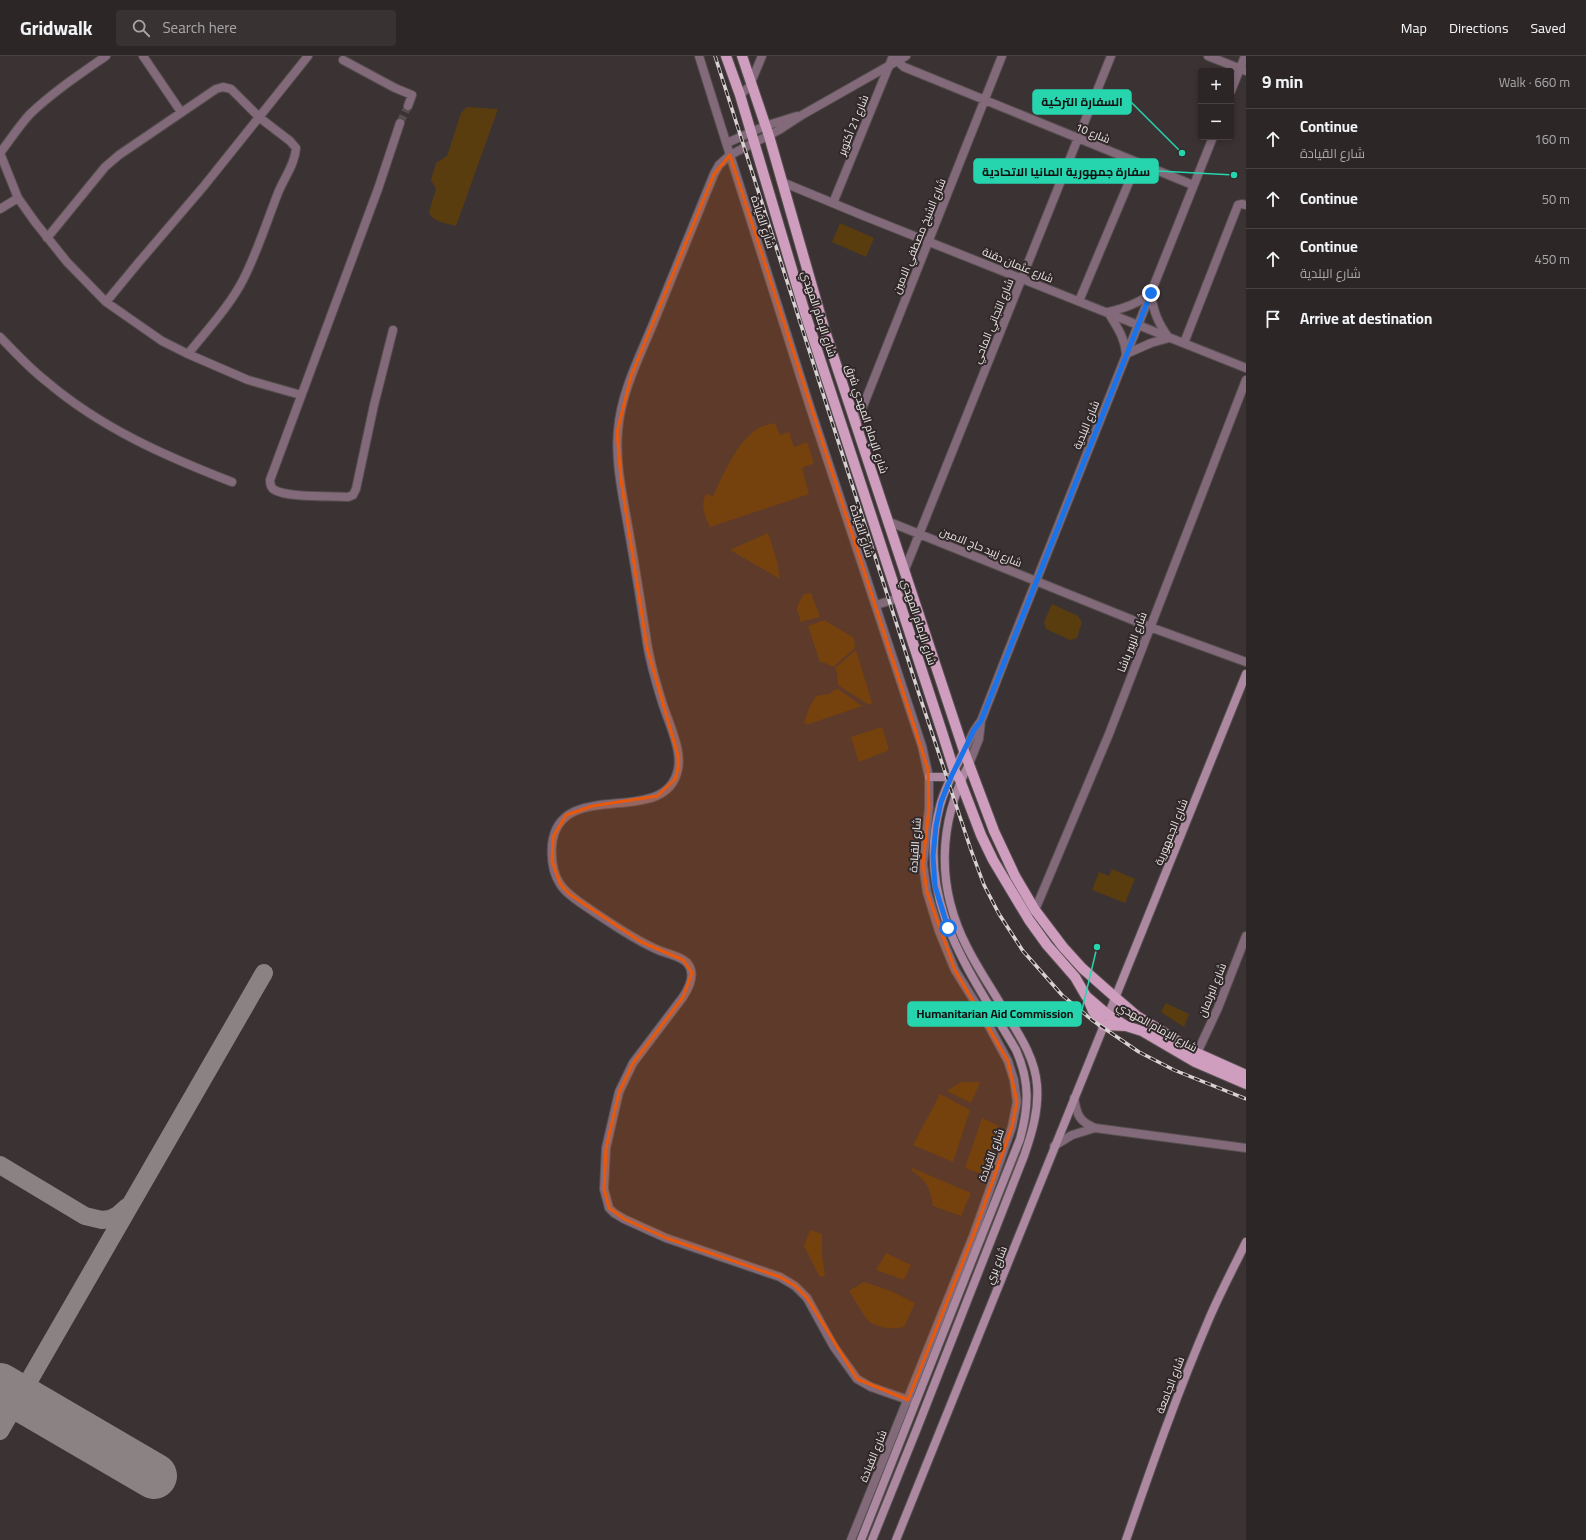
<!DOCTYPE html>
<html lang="en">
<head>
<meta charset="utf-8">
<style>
	:root { --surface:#2c2626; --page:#383232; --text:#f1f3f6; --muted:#a6a5a7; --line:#484343 }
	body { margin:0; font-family:Georgia,Cairo,serif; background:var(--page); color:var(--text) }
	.controls { position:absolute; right:12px; top:12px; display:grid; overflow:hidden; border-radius:4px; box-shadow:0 2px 6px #0003 }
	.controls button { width:36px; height:36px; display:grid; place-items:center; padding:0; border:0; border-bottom:1px solid var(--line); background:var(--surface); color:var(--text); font:20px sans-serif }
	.stop { position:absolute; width:12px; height:12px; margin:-9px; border:3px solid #1a73e8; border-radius:50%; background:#fff }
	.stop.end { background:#1a73e8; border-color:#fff; box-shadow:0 1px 4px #0008 }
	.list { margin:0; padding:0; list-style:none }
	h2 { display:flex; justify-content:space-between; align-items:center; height:52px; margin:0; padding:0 16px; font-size:17px }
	h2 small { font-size:13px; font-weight:400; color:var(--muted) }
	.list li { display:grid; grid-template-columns:26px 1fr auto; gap:12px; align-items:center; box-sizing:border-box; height:60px; padding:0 16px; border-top:1px solid var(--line) }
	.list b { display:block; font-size:15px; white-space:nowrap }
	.list p { margin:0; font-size:13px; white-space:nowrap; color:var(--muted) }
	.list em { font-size:13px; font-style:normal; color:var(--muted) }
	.icon { flex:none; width:22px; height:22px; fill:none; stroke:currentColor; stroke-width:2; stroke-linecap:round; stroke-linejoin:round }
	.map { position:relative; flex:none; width:1246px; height:1484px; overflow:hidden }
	header { display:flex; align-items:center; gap:24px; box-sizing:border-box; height:56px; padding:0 20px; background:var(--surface); border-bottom:1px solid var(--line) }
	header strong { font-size:19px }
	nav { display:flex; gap:22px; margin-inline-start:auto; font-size:14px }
	.search { width:280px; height:36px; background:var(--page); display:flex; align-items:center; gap:10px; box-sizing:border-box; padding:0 14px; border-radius:4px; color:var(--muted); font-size:15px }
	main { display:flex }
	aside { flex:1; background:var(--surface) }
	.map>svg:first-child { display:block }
	.green { fill:#593d0f }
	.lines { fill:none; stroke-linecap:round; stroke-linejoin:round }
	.taxiway { stroke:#8a8283; stroke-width:18 }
	.runway { stroke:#8a8283; stroke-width:46 }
	.minor-tunnel { stroke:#554d4e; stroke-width:8; stroke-dasharray:8 4; stroke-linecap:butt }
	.minor-casing { stroke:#574f4f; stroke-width:10 }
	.tertiary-casing { stroke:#574f4f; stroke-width:10 }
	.secondary-casing { stroke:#574f4f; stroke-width:10 }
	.primary-casing { stroke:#574f4f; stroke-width:12 }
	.minor { stroke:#826a7a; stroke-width:8 }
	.tertiary { stroke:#826a7a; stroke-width:8 }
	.secondary { stroke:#ad88a1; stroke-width:8 }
	.primary { stroke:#cf9ebf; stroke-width:10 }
	.rail-casing { stroke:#d8d2d3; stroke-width:3.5 }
	.rail { stroke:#312829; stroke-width:2; stroke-dasharray:6; stroke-linecap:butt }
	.route { stroke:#1a73e8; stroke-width:5 }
	.marked { fill:#e8590c; fill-opacity:0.2; stroke:#e8590c; stroke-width:3; stroke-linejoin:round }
	.labels { text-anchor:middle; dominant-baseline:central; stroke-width:4; stroke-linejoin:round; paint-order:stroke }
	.street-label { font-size:11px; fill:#eae5e5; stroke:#312829 }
	.leader { fill:none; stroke:#26d5ae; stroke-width:1.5 }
	.callout-dot { fill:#26d5ae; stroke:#312829; stroke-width:1.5 }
	.callout { fill:#26d5ae; stroke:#26d5ae; stroke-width:1.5 }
	.callout-label { font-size:12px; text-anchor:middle; font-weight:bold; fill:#111 }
</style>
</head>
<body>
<header>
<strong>Gridwalk</strong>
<div class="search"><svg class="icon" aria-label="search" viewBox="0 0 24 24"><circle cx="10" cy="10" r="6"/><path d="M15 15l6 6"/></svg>Search here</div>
<nav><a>Map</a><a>Directions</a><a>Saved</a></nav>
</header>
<main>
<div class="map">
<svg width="1246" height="1484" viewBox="0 0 1246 1484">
	<rect width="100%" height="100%" fill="#3b3233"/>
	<path class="green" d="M467,51L498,53L456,170C447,167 432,166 429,156L436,133L431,124L436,107L447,100L461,57Z
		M840,167L874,182L866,201L832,186Z
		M775,367L780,379L789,376L794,391L807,386L814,407L802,412L809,438L710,471C705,461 700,449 706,438L713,440C724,418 738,381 763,370C766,369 771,368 775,367Z
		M768,477L777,505L780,523L730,494Z
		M811,537L820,561L800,566C801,560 798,558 797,554C796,549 802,542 804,538Z
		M1052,548L1078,560L1082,566L1077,582L1070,584L1046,573L1044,566Z
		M824,564L854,582L855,592L833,611L823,606H820L808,570Z
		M856,594L872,647L869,649L838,629L837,617L835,612Z
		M838,633L862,650L806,669L804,666L810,650L816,640L829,638L834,634Z
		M882,671L889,694L859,706L851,681Z
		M1112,813L1135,823L1125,847L1092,834L1099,816L1109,820Z
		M1166,947L1189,958L1184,971L1161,956Z
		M961,1026H980L971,1047L947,1035Z
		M940,1038L970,1054L953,1106L913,1089Z
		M982,1062L999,1070L982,1118L965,1112Z
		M912,1112L971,1137L961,1160L933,1150C930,1131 927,1125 911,1114Z
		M810,1174L822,1178V1199L825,1220L820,1221L804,1190Z
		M886,1197L911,1209L904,1224L876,1214Z
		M864,1226L891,1235L915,1247L904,1271C893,1274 880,1272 870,1266C866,1264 853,1241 849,1235Z"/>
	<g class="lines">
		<path class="taxiway" d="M0,1109L85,1160L102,1164L110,1163L118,1159L127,1151
			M0,1375L264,917"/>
		<path class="runway" d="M0,1330L154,1420"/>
		<path class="minor-tunnel" d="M400,67L408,50"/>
		<g class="minor-casing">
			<path id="minor" d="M106,0C80,18 53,36 30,58C19,70 10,84 0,97L18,142L35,166L67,206L106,246L162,285L188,298L248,324L301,339
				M143,0L181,56
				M699,0L730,99L719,109L714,118C694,168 673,218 653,268C639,302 621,337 618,374C615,404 622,436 627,465C634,503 640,542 646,580C649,604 656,627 663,649C669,667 682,695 678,713C666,774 559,719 552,789C551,802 553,817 560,828C567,839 581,847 591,854C612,868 633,883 656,893C666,898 682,900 688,908C696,919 689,932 683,941L633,1007L619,1036L606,1092L604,1133L609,1152L614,1157L624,1163L666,1182L780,1221L795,1230L807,1242L834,1291L857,1323L871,1331L914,1346
				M1208,0L1246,15
				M343,4L395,32L412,39L408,50
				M897,5L904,11L1193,129
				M833,147L893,0
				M0,153L18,142
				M47,182L105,111L119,99L216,33L223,31L231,33L260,62L290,85L296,92C295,108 284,122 278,137C267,165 258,194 244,222C230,250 207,274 188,298
				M1079,245L1137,107
				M106,246L139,206L204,130L308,0
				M393,274L374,349L356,433L353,439L348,441C331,440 285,442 273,433C270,430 270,427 270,424L378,133L400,67
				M0,281C15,296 29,312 46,325C101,372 165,400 232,426
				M1184,287L1238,149L1242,148L1246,149
				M856,368L1002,0
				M887,465L1150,571L1246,606
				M904,516L1111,0
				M876,549L912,538
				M1035,854L1109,678L1246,324
				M1197,997L1218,952L1246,880
				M1074,1042C1077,1058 1078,1065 1095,1072L1246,1092
				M1054,1090L1072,1079L1095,1072"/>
		</g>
		<g class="tertiary-casing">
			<path id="tertiary" d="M1231,35L1245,0
				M740,39L749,31L762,0
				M727,87L765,70L797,60
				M782,126L864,160L1246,312
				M1151,237C1153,255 1158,267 1169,282L1151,287L1126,298C1125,281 1116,270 1108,256C1124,252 1138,248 1151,237Z
				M964,695L974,675L980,666
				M969,708L979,683L981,665L1013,583L1213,81
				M851,1484L974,1178L1012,1071L1017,1046L1014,1024L1008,1005L983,959L955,914L939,875L927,836L923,808L929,752V721L922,690L810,351L730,99L779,74L802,59L906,0"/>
		</g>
		<g class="secondary-casing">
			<path id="secondary" d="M929,721H951
				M861,1484L1020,1083C1029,1050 1030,1026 1016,994C971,917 914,845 940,750C945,731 955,713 964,695
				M872,1484L918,1370L1024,1100C1032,1077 1039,1054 1037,1029C1035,1001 1018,977 1004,954C992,933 978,913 967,891C936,831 938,768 969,708
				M896,1484L1246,618
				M1126,1484C1152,1409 1178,1335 1209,1263C1220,1237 1234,1211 1246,1186"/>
		</g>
		<g class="primary-casing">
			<path id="primary" d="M726,0L740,39L805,257L942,676L954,714L960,724L981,779L993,804L1029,864L1047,889L1075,921L1086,940L1107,958L1126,970L1142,975L1195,1006L1246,1028
				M742,0L769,80L824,272L964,695L994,775L1015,820L1035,854L1063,891L1082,912L1116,942L1137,960L1197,997L1246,1019
				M1088,943L1093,955L1103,969L1126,970"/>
		</g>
		<use href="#minor" class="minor"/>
		<use href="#tertiary" class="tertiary"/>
		<use href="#secondary" class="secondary"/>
		<use href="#primary" class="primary"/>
		<g class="rail-casing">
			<path id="rail" d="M715,0L918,635L971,794L984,829L999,858L1023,895L1062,939L1092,964L1139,996L1174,1014L1246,1043"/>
		</g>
		<use href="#rail" class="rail"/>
	</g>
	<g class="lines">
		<path class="route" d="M948,872L935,830L933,800L936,770L941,746L951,721L974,674L981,665L1151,237"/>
	</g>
	<path class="marked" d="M730,99L928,713L929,752L923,808L927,836L955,914L1008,1005L1017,1046L1012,1071L974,1178L908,1344L857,1323L807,1242L795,1230L780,1221L666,1182L624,1163L609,1152L604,1133L606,1092L619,1036L633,1007L683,941L692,917L683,904L641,886L569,838L560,828L552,805L553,781L566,759L592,750L657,740L675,723L678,712V700L647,592L621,424L617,376L631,320L714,118Z"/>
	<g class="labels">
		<g class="street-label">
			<text transform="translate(853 69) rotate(-68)">شارع 21 أكتوبر</text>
			<text transform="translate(1093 77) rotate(22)">شارع 10</text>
			<text transform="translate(763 166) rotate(72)">شارع القيادة</text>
			<text transform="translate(919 180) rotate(-68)">شارع الشيخ مصطفي الامين</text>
			<text transform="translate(1018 209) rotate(22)">شارع عثمان دقنة</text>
			<text transform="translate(819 258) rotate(72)">شارع الإمام المهدي</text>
			<text transform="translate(993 265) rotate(-68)">شارع التجاني الماحي</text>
			<text transform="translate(867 363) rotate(72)">شارع الإمام المهدي شرق</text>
			<text transform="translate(1086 369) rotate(-68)">شارع البلدية</text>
			<text transform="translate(862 475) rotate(72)">شارع القيادة</text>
			<text transform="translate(981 491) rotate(22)">شارع زبيد حاج الامين</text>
			<text transform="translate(919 566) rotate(72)">شارع الإمام المهدي</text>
			<text transform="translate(1132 586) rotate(-69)">شارع الزبير باشا</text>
			<text transform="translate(1171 776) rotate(-68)">شارع الجمهورية</text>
			<text transform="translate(915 789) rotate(-86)">شارع القيادة</text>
			<text transform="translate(1212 934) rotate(-68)">شارع البرلمان</text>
			<text transform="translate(1157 971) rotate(29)">شارع الإمام المهدي</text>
			<text transform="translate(991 1099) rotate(-70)">شارع القيادة</text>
			<text transform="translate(996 1209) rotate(-68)">شارع بري</text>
			<text transform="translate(1170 1329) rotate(-69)">شارع الجامعة</text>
			<text transform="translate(873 1400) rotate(-68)">شارع القيادة</text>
		</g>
	</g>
	<path class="leader" d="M1182 97L1131 46M1234 119L1158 115M1097 891L1081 958"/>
	<g class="callout-dot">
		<circle cx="1182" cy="97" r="4"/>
		<circle cx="1234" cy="119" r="4"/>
		<circle cx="1097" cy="891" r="4"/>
	</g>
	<g class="callout">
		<rect x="1033" y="34" width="98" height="24" rx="4"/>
		<rect x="974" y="103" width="184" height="24" rx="4"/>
		<rect x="908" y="946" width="173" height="24" rx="4"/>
	</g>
	<g class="callout-label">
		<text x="1082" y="50">السفارة التركية</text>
		<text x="1066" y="120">سفارة جمهورية المانيا الاتحادية</text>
		<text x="995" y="962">Humanitarian Aid Commission</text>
	</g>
</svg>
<div class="controls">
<button>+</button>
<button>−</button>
</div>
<div class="stop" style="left:948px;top:872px"></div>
<div class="stop end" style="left:1151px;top:237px"></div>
</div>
<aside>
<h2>9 min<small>Walk · 660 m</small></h2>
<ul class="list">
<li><svg class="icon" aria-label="ahead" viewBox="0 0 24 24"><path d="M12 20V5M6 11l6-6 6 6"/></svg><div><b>Continue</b><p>شارع القيادة</p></div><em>160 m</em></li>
<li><svg class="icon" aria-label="ahead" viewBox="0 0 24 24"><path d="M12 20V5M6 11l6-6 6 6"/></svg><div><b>Continue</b></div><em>50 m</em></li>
<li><svg class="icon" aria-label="ahead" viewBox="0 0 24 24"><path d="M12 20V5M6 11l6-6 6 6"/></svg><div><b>Continue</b><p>شارع البلدية</p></div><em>450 m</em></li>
<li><svg class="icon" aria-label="arrive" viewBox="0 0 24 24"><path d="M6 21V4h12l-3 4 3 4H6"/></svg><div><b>Arrive at destination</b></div></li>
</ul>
</aside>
</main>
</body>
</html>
